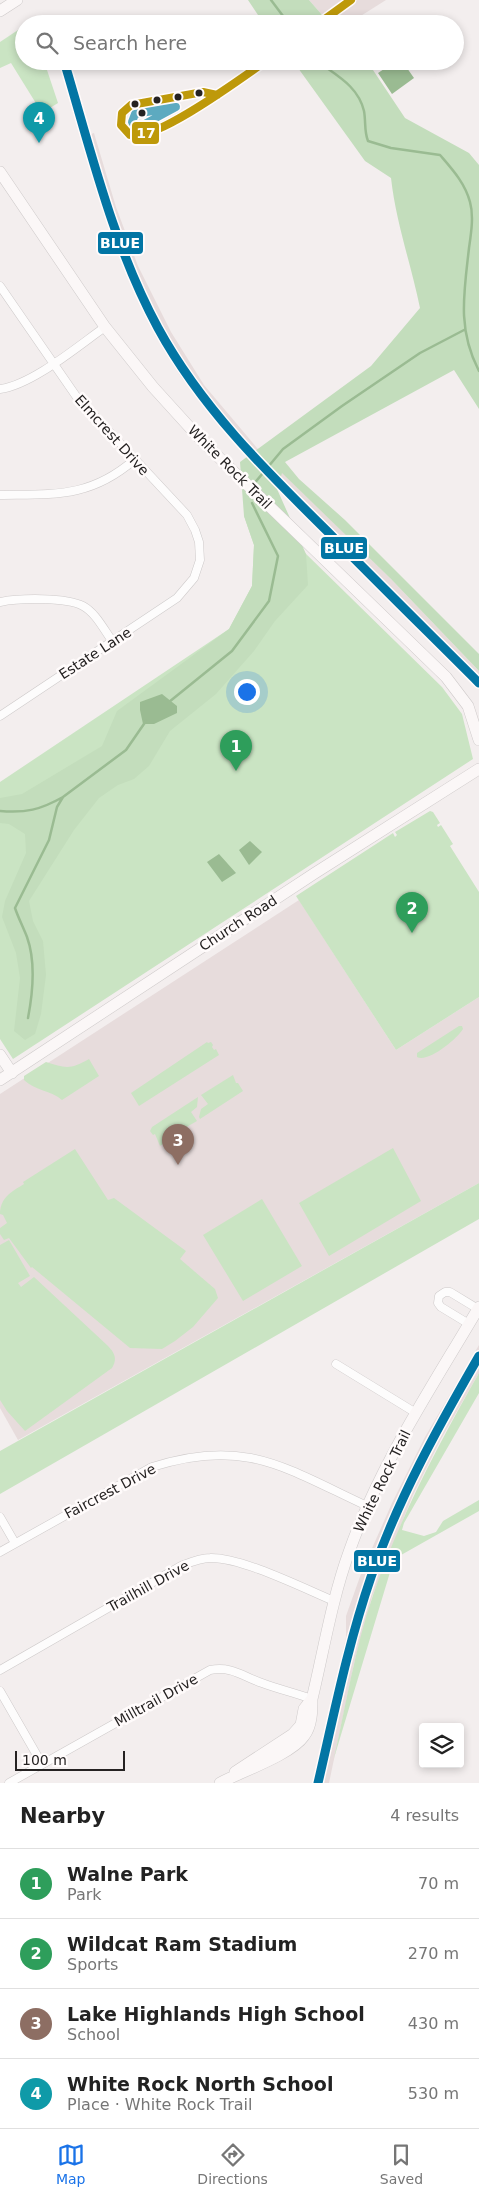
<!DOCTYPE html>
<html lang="en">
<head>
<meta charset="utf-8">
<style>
	:root { --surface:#fff; --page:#f6f6f6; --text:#222; --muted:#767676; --line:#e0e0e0; --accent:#1a73e8 }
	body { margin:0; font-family:"DejaVu Sans",sans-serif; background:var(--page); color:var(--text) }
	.controls { position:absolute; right:15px; bottom:15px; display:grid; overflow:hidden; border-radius:5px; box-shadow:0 2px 8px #0003 }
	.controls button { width:45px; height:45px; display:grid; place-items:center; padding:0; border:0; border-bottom:1px solid var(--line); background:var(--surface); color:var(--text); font:25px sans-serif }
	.scale { position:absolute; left:15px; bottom:12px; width:110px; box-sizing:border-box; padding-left:5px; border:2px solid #252222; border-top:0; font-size:14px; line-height:18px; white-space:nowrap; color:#252222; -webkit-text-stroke:4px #fffbfb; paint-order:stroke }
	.you { position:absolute; left:246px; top:691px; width:18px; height:18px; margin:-12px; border:4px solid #fff; border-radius:50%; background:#1a73e8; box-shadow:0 0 0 8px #1a73e833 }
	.badge { display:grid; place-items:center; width:32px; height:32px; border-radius:50%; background:var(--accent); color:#fff; font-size:16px; font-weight:700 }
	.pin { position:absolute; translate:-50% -41px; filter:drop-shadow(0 1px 2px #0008) }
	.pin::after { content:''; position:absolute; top:26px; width:18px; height:15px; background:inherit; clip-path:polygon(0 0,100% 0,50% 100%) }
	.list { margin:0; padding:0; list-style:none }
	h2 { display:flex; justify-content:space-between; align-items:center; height:65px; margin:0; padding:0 20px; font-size:21px }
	h2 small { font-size:16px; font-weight:400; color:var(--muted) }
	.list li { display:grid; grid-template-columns:32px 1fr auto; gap:15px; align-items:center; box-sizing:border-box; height:70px; padding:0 20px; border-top:1px solid var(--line) }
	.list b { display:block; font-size:19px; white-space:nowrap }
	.list p { margin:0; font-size:16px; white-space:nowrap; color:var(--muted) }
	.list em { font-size:16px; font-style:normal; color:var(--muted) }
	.icon { flex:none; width:28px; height:28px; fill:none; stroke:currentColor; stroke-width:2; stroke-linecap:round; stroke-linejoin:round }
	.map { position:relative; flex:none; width:479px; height:1783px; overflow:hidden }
	.search { position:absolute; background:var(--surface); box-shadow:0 2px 8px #0003; left:15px; right:15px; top:15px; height:55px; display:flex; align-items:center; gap:12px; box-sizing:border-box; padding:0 18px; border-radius:28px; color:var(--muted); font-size:19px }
	.sheet { height:345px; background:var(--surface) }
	nav { display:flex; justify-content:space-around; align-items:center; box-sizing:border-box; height:70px; border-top:1px solid var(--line); background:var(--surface); font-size:14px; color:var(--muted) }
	nav a { display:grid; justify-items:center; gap:2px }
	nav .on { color:var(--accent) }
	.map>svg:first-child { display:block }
	.built { fill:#e7dcdc }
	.green { fill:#cae4c3 }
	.forest { fill:#c3ddbc }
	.water { fill:#9abb92 }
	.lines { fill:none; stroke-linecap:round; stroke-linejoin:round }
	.stream { stroke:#9abb92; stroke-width:2.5 }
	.street-casing { stroke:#cecaca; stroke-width:9 }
	.secondary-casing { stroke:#cecaca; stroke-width:12 }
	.street { stroke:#fdfcfc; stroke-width:8 }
	.secondary { stroke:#fbf7f7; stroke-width:11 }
	.bus-1-casing { stroke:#fffbfb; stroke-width:11 }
	.bus-2-casing { stroke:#fffbfb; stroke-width:11 }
	.bus-1 { stroke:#be990a; stroke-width:8 }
	.bus-2 { stroke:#5daac0; stroke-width:8 }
	.rail-1-casing { stroke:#fffbfb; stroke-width:12 }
	.rail-1 { stroke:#0275a4; stroke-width:9 }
	.bus-dot { fill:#252222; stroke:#fffbfb; stroke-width:2 }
	.labels { text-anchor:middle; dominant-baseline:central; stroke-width:5; stroke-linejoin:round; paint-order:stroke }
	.street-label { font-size:14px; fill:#252222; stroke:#fffbfb }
	.line-badge { stroke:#fffbfb; stroke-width:2 }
	.badge-label { font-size:14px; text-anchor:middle; font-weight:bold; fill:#fff }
</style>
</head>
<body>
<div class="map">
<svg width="479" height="1783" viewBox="0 0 479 1783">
	<rect width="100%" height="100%" fill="#f3eeee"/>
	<path class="built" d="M309,0H386L348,24H330Z
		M94,133L116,207L138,266L171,332L204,385L257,448L391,579L479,671V688L292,502L233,440L181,377L165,351L138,299L115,243L82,137Z
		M299,900L396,1050L479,997V1183L18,1440L0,1408V1094Z
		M479,1345V1373L441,1439L413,1495L372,1597L354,1664L329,1783H313L346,1637V1616L362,1571L392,1503L425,1437Z"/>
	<path class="green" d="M24,26V61H44L58,103L42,113L11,63L0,68V42Z
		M255,504L442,687L462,714L473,759L13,1059L0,1039V782L229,629L252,586L254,545L244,516Z
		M430,811L433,812L440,823L437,825L438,827L441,825L453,844L450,846L479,892V997L396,1050L296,896L393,833L395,837L397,835L395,832Z
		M459,1026H462L463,1029C457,1039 428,1063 417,1057V1053Z
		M207,1042L208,1043L211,1042L213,1045L212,1047L214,1050L216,1049L219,1055L139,1106L131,1093Z
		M89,1059L99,1076L62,1100C51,1090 35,1091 24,1080V1076L46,1062C65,1068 70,1070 89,1059Z
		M233,1075L236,1083H238L243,1091L200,1119L199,1117L201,1109L208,1104L201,1095Z
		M198,1097L197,1107L191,1112L197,1121L169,1137L170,1139L160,1146L155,1134L153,1135L150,1131L152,1127Z
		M393,1148L421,1201L329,1256L299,1203Z
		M75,1149L108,1200L114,1198L186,1251L180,1259L215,1289L218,1298L193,1327L175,1341L162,1349L130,1348L32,1267L31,1268L9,1238L4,1240L0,1234V1228L7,1223L3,1215L0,1214C0,1198 11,1192 24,1184L23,1182Z
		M479,1183V1219L0,1494V1451Z
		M262,1199L302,1266L243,1301L203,1235Z
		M9,1240L30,1276L18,1283L21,1287L34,1277L107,1345C114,1352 118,1358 112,1368L25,1431L7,1411L0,1400V1245Z
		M479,1373V1393L404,1523L402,1530L424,1536L436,1532L443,1521L479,1500V1511L394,1559L334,1758C346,1704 355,1648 373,1595C400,1517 438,1445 479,1373Z"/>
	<path class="forest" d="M248,0H309L330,24H264Z
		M293,61H367L405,118L469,153L479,165V409L454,370L285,462L299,479L345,520L479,654V671L391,579L282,473L277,489L306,554L308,585L275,621L254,651L216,694L170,731L149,766L134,779L118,785L99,798L74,830L29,901L33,921L43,941L46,975L41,1014L35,1034L25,1040L14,1031L20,978L16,953L2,917L5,901L26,853L25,834L9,824L0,823V798L22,794L102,746L117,711L229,629L252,586L254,545L244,516L240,462L371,366L420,308C411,264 396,223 391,178L365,161Z"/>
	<path class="water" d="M396,61H402L414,78L392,94L378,73Z
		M162,694L177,706V713L154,724H143L140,710V702Z
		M250,841L262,852L249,865L239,850Z
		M219,854L236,873L222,882L207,862Z"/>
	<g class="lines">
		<path class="stream" d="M271,0L289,24
			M317,61C337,76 358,86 364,111C366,122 364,131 368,141L391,148L440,155C452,169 465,183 470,202C474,216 471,234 469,248C464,293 457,329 479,371
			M253,485L283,449L342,406L420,353L464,330
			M169,702L232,651L269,601L278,556L252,503
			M0,811C26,813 40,810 63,797
			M28,1018C33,992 36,962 27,937C23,927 18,917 15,908L49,840L57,807L63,797L126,750L146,721"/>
		<g class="street-casing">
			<path id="street" d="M318,24L351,0
				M217,95L266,61
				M0,286L76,396L187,515L195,530L199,542L200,560L194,578L177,598L0,716
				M0,389C32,385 78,346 105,327
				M0,495C54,494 90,498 134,460
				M0,602C19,598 66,597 83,606C96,613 104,630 113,642
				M469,1324L441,1307L438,1303L439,1296L445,1292H450L478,1309
				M336,1364L416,1413
				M0,1517L15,1543
				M0,1552L152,1467C245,1437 285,1468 367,1506
				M0,1670L181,1566C191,1562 200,1558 210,1558C241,1557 303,1588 334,1601
				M0,1691L42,1764
				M9,1783L210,1670C232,1666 242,1676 262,1683C278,1689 295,1693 312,1699"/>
		</g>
		<g class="secondary-casing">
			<path id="secondary" d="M0,11L17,0
				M0,172L105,327L153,387L202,441L446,677L468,706L479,740
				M0,1055L12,1073
				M0,1080L315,873L479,769
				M235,1772L293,1734L301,1725L304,1709L311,1700
				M220,1783C240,1772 291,1755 304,1736C312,1726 312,1710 312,1699C324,1649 332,1599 349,1552C380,1464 432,1387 479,1307"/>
		</g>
		<use href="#street" class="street"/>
		<use href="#secondary" class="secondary"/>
		<g class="bus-1-casing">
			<path id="bus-1" d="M318,24L351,0
				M217,95L203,92L131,105L122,113L121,125L130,135C154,143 243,77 266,61"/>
		</g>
		<g class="bus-2-casing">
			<path id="bus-2" d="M176,107L141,126H135L132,122L135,114Z"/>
		</g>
		<use href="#bus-1" class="bus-1"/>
		<use href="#bus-2" class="bus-2"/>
		<g class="rail-1-casing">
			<path id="rail-1" d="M64,61C91,151 113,245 158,328C201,407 264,469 327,531C377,582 428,632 479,683
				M318,1783C334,1714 348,1644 371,1577C398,1499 438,1427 479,1356"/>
		</g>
		<use href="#rail-1" class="rail-1"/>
	</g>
	<g class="bus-dot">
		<circle cx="199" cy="93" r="4.5"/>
		<circle cx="178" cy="97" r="4.5"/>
		<circle cx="157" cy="100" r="4.5"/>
		<circle cx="135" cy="104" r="4.5"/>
		<circle cx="142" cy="113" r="4.5"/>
	</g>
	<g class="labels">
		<g class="street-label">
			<text transform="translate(112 435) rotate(48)">Elmcrest Drive</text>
			<text transform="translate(230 467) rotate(45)">White Rock Trail</text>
			<text transform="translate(95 653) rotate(-33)">Estate Lane</text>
			<text transform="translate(238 923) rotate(-33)">Church Road</text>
			<text transform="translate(382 1481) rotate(-64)">White Rock Trail</text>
			<text transform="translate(110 1491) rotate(-28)">Faircrest Drive</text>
			<text transform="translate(148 1586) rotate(-29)">Trailhill Drive</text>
			<text transform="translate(156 1700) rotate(-29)">Milltrail Drive</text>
		</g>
	</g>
	<g class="line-badge">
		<rect x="131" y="121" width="29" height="24" rx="5" fill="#be990a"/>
		<rect x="97" y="231" width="47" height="24" rx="5" fill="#0275a4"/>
		<rect x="320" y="536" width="48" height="24" rx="5" fill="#0275a4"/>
		<rect x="353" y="1549" width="48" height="24" rx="5" fill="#0275a4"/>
	</g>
	<g class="badge-label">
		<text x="146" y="138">17</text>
		<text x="120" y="248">BLUE</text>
		<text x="344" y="553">BLUE</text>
		<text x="377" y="1566">BLUE</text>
	</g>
</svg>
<div class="controls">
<button><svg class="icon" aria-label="layers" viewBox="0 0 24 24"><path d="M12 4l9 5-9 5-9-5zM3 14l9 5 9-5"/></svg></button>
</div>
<div class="scale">100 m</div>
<div class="you"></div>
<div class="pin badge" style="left:236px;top:771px;background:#2e9e5b">1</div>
<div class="pin badge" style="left:412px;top:933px;background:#2e9e5b">2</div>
<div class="pin badge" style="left:178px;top:1165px;background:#8d6e63">3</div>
<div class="pin badge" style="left:39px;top:143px;background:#0f9aa8">4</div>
<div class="search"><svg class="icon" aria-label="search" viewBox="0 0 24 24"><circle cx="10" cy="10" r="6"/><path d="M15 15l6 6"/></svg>Search here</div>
</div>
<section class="sheet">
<h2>Nearby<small>4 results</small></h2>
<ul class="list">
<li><span class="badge" style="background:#2e9e5b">1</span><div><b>Walne Park</b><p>Park</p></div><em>70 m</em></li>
<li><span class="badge" style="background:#2e9e5b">2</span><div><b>Wildcat Ram Stadium</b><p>Sports</p></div><em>270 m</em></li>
<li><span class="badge" style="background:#8d6e63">3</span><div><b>Lake Highlands High School</b><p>School</p></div><em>430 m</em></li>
<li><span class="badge" style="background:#0f9aa8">4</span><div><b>White Rock North School</b><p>Place · White Rock Trail</p></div><em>530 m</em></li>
</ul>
</section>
<nav>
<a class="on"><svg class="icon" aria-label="map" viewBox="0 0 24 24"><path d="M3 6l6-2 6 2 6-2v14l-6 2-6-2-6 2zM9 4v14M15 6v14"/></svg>Map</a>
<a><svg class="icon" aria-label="directions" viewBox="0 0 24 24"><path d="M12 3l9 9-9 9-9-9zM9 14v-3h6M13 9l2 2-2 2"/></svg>Directions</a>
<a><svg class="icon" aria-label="saved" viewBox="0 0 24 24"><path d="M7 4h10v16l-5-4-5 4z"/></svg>Saved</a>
</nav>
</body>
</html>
